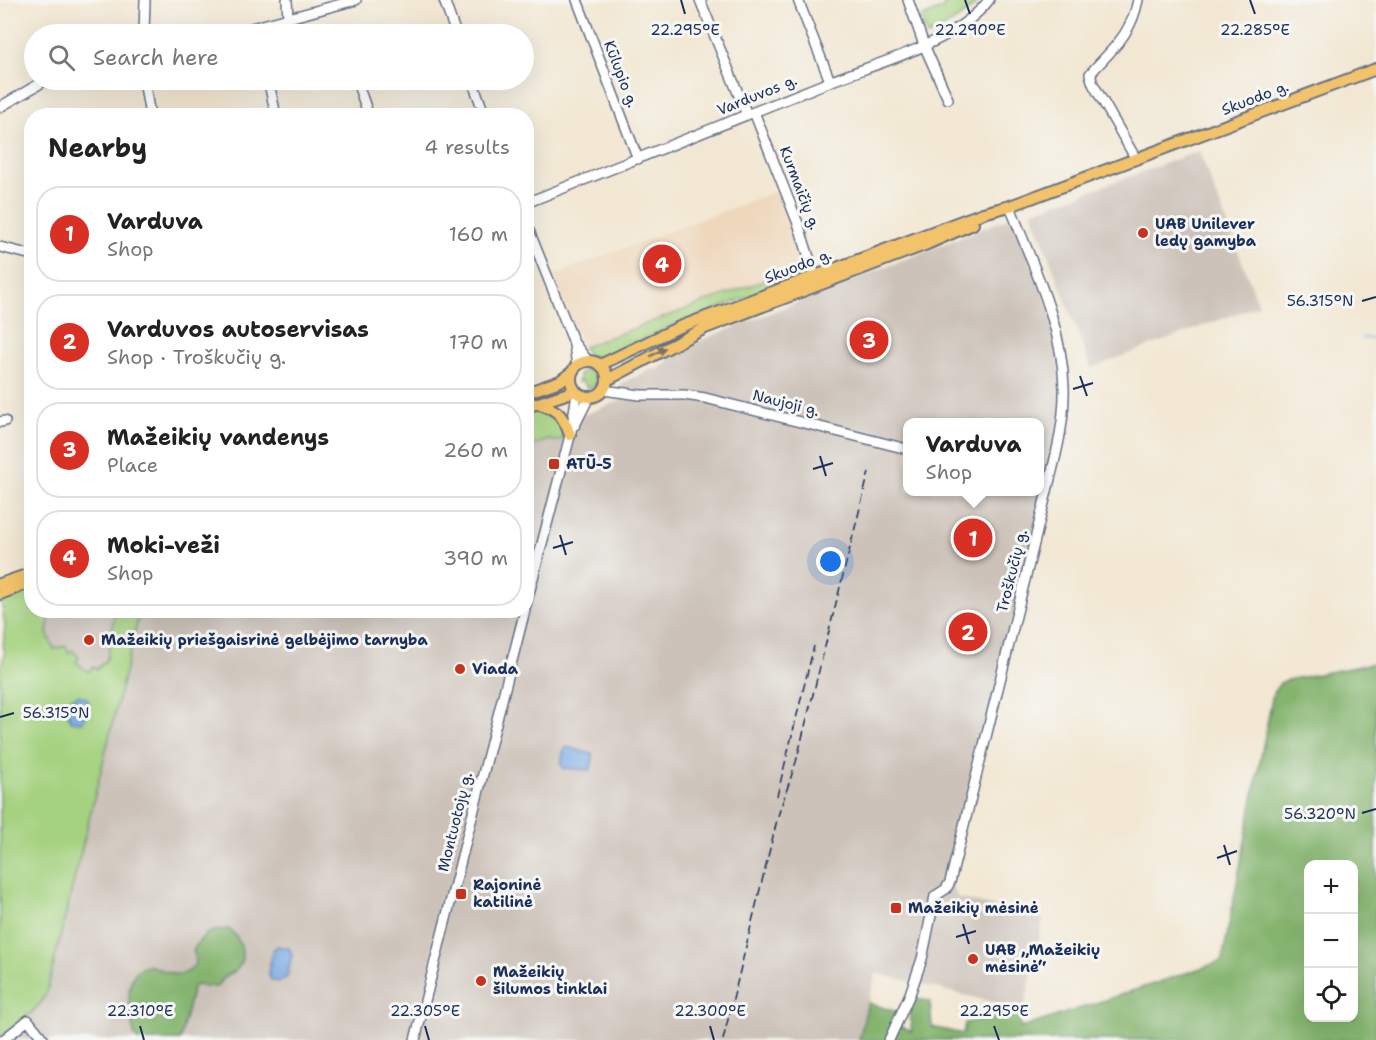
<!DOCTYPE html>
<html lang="en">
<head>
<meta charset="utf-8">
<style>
	:root { --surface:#fff; --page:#f2f2f2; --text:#222; --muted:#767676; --line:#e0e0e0; --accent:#d93025 }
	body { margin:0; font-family:"Shantell Sans",sans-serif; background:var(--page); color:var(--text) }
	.controls { position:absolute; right:18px; bottom:18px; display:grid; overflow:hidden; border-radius:12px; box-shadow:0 6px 24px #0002 }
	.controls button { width:54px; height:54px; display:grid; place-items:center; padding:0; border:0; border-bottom:2px solid var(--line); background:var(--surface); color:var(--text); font:30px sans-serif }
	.you { position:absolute; left:831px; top:562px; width:21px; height:21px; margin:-15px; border:4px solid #fff; border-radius:50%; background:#1a73e8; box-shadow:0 0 0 9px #1a73e833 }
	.badge { display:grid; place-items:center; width:39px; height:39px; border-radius:50%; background:var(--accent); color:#fff; font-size:20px; font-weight:700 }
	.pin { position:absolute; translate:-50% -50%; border:3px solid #fff; box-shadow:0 2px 6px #0006 }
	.popup { position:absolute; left:903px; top:418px; width:141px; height:78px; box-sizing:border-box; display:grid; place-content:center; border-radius:12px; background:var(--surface); filter:drop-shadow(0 2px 4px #0005); font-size:20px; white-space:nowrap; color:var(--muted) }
	.popup b { font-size:22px; color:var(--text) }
	.popup::after { content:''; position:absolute; left:50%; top:100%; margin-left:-12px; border:12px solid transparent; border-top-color:var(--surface) }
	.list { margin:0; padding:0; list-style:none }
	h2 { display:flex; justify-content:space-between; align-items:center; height:78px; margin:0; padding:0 24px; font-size:26px }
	h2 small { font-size:20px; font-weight:400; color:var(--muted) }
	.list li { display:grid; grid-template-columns:39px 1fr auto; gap:18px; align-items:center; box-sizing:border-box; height:96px; margin:0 12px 12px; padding:0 12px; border:2px solid var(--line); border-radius:24px }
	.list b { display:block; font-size:22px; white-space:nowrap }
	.list p { margin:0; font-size:20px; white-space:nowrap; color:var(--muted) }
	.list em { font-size:20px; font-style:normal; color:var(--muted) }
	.icon { flex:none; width:33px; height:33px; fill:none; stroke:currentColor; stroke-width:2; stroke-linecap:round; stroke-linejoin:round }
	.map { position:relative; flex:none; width:1376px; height:1040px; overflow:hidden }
	.search { position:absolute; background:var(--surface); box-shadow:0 6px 24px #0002; left:24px; top:24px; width:510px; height:66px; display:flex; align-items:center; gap:15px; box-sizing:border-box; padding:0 21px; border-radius:33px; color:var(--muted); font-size:22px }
	.panel { position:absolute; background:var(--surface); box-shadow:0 6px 24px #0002; left:24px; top:108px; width:510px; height:510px; border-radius:24px }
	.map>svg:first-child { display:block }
	.built { fill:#eed7bb }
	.industrial { fill:#ccc2b9; fill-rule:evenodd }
	.green { fill:#a5d280; stroke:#60806f; stroke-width:1.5 }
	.forest { fill:#84b46e; stroke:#507266; stroke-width:1.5; fill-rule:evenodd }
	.water { fill:#78a9e3; stroke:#4a6ca0; stroke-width:1.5 }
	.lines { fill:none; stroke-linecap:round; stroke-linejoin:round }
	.stream { stroke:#78a9e3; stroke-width:1.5 }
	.minor-casing { stroke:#666f87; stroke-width:12 }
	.major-casing { stroke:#666f87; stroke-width:14 }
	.minor { stroke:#fff; stroke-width:9 }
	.major { stroke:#f2c36a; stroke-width:10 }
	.rail { stroke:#1b2f5e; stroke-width:1.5; stroke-dasharray:9 4.5; stroke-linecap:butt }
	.oneway { fill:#7c7263 }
	.ticks { fill:none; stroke:#1b2f5e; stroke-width:2 }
	.poi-dot { fill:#c8321e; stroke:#f6f6f2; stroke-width:2 }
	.labels { text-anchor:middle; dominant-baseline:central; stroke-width:6; stroke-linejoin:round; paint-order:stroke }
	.street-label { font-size:15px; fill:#1b2f5e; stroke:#f6f6f2 }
	.poi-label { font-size:15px; font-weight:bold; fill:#1b2f5e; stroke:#f6f6f2; text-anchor:start }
	.ticks-label { font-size:15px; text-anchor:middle; fill:#1b2f5e; stroke:#f6f6f2; stroke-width:6; stroke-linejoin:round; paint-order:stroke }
</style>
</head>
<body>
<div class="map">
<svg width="1376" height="1040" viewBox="0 0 1376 1040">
	<rect width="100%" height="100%" fill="#f6f6f2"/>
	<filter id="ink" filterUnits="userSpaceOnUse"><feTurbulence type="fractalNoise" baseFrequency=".0167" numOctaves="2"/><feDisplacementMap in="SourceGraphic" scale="12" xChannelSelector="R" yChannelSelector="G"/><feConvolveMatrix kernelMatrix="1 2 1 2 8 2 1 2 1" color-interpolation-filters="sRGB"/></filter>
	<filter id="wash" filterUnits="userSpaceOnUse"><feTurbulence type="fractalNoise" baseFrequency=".008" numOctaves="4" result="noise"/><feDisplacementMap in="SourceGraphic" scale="24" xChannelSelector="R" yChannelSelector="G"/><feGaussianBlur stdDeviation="1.35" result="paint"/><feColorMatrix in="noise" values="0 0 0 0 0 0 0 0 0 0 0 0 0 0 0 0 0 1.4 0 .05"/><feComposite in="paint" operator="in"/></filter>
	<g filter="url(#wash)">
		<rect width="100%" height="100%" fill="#f2e7d2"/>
		<path class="built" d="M780,190L808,264L583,347L573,326L553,275Z"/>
		<path class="industrial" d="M1199,151L1259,305L1091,368L1032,212Z
			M1014,216L1054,322L1063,410L950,882L958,898L1043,919L1024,1010L876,973L859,1040H0V1037L41,1002L47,991L140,611L526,610L527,448L548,440L557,441L563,423L622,400V383L652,369L657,370L679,351L697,342ZM907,422H1039V492H907Z
			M63,611H115L107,659L97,670L88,673L68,653L54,649L47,633L50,615Z"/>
		<path class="green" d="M945,0H980C964,17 948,27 927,36L921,18L943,8Z
			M808,264L809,272L807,275L669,327L605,358L589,356L583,347Z
			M585,370L592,371L594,377L599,375C598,382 595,387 588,388L581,381L578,382L580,373Z
			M544,409C557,414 565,425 563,439L557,441L548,440L527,448L526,412Z
			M31,586L32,610L63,611L50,616L47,633L54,649L66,646L68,653L72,650L79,657L76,662L88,672L93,667L97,669L107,659L115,611H140L47,991C40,1011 16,1024 0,1037V670L5,651L3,647L5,625L1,601L3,598Z"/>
		<path class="forest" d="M1376,663V1040H859L868,1003L897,1012L893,1022L912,1032L909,1010L913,999L930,1001L932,1027L963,1034L965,1023L1018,1014L1021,1028L1222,961L1273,693L1280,683L1287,680ZM1308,864H1354V1018H1308Z
			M229,929C241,938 248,959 235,971C232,973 229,974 226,976C223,979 220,983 216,987L197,985L193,987L180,1040H137C130,1026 125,988 134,975C137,969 143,967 149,965C162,969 179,981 191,969C197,964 196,958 193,951C202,934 209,930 229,929Z"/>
		<path class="water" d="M78,695L87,698L89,703L83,722L71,721L68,714L69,700Z
			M567,747L592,754L593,760L590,770L563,768L561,764L564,749Z
			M277,946L289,948L292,954L287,977L279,982L271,980L268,973L273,950Z"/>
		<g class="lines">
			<path class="stream" d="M1362,338L1376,339"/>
		</g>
	</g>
	<g filter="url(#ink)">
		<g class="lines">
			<g class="minor-casing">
				<path id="minor" d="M287,0L288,19
					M444,0L456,34
					M577,0L638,159
					M700,0L747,115
					M798,0L830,81
					M908,0L924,45L948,99
					M144,34L145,0
					M229,34L356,0
					M144,80L150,116
					M472,80L485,116
					M357,82L369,116
					M269,83L276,116
					M0,107L46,80
					M754,112L799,226L815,276
					M1136,159L1093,84L1090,74C1113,48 1131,35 1138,0
					M526,203C626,164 725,124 824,84C875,63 954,45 989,0
					M526,223L574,343L588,361
					M0,247L32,255
					M574,345L577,366
					M603,390L640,395H684L705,398L907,449
					M0,422L5,421
					M575,425L589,397
					M526,605L571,432L577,393
					M3,1040L28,1020L44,1040
					M415,1040L525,610
					M889,1040L910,994L922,959L935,896L946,889L950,882L1049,483C1057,452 1065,419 1064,387C1062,322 1032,265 1010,206"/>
			</g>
			<g class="major-casing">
				<path id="major" d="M571 379a18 18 0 1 1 36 0a18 18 0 1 1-36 0Z
					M600,365L677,328L983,213L1010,206L1376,69
					M607,380L705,328L927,244L973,224
					M526,393L560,381L572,372
					M539,404C558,409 564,417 570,435
					M526,407L575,391
					M0,584L32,573
					M0,594L32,582"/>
			</g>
			<use href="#minor" class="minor"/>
			<use href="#major" class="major"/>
			<path class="rail" d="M777,796L814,646
				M723,1040L778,816L796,762L869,472"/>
		</g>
		<defs><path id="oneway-solid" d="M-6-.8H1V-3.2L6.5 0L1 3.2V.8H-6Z" transform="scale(1.5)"/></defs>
		<use class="oneway" href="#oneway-solid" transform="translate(658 352) rotate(-30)"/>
	</g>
	<path class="ticks" d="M681,0L685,14M965,0L970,14M1250,0L1255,14M1362,301L1376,297M1080,376L1087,396M1073,389L1093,383M820,456L826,476M813,469L833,463M560,535L566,555M553,548L573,542M0,717L14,713M1362,813L1376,809M1224,845L1230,865M1217,858L1237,851M963,924L969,944M956,937L976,931M140,1026L144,1040M425,1026L429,1040M710,1026L714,1040M994,1026L999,1040"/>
	<g class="poi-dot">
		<circle cx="1143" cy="233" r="6"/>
		<rect x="548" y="458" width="12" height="12" rx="3"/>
		<circle cx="89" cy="640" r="6"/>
		<circle cx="460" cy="669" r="6"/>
		<rect x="455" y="888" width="12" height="12" rx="3"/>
		<rect x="890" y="902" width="12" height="12" rx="3"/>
		<circle cx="973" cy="959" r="6"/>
		<circle cx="481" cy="981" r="6"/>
	</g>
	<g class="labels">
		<g class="street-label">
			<text transform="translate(621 74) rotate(69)">Kūlupio g.</text>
			<text transform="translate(757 95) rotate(-22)">Varduvos g.</text>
			<text transform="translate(1255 98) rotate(-21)">Skuodo g.</text>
			<text transform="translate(800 188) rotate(69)">Kurmaičių g.</text>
			<text transform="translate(798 266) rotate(-21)">Skuodo g.</text>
			<text transform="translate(786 403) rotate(14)">Naujoji g.</text>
			<text transform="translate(1012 571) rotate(-76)">Troškučių g.</text>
			<text transform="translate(455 822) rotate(-76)">Montuotojų g.</text>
		</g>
		<g class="poi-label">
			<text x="1155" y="224">UAB Unilever<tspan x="1155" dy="17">ledų gamyba</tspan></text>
			<text x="566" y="464">ATŪ-5</text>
			<text x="101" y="640">Mažeikių priešgaisrinė gelbėjimo tarnyba</text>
			<text x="472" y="669">Viada</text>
			<text x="473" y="885">Rajoninė<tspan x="473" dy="17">katilinė</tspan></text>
			<text x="908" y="908">Mažeikių mėsinė</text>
			<text x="985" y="950">UAB „Mažeikių<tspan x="985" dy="17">mėsinė“</tspan></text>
			<text x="493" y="972">Mažeikių<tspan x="493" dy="17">šilumos tinklai</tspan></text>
		</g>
	</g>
	<g class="ticks-label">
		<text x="685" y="35">22.295°E</text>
		<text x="970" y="35">22.290°E</text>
		<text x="1255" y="35">22.285°E</text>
		<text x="1320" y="306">56.315°N</text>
		<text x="56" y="718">56.315°N</text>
		<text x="1320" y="819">56.320°N</text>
		<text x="140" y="1016">22.310°E</text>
		<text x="425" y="1016">22.305°E</text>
		<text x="710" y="1016">22.300°E</text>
		<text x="994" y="1016">22.295°E</text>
	</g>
</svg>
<div class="controls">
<button>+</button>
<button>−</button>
<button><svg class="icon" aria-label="locate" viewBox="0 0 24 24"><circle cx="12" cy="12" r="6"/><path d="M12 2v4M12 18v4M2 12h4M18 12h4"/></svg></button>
</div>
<div class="you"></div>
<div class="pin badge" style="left:973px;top:538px">1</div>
<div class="popup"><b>Varduva</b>Shop</div>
<div class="pin badge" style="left:968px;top:632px">2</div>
<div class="pin badge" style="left:869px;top:340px">3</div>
<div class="pin badge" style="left:662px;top:264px">4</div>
<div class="search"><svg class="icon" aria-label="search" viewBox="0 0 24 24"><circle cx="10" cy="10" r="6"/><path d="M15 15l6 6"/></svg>Search here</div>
<section class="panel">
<h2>Nearby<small>4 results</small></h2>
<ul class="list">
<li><span class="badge">1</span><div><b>Varduva</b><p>Shop</p></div><em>160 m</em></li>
<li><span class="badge">2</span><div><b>Varduvos autoservisas</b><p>Shop · Troškučių g.</p></div><em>170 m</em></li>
<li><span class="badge">3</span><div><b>Mažeikių vandenys</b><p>Place</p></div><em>260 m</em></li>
<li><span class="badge">4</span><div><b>Moki-veži</b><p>Shop</p></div><em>390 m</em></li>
</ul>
</section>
</div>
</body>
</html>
